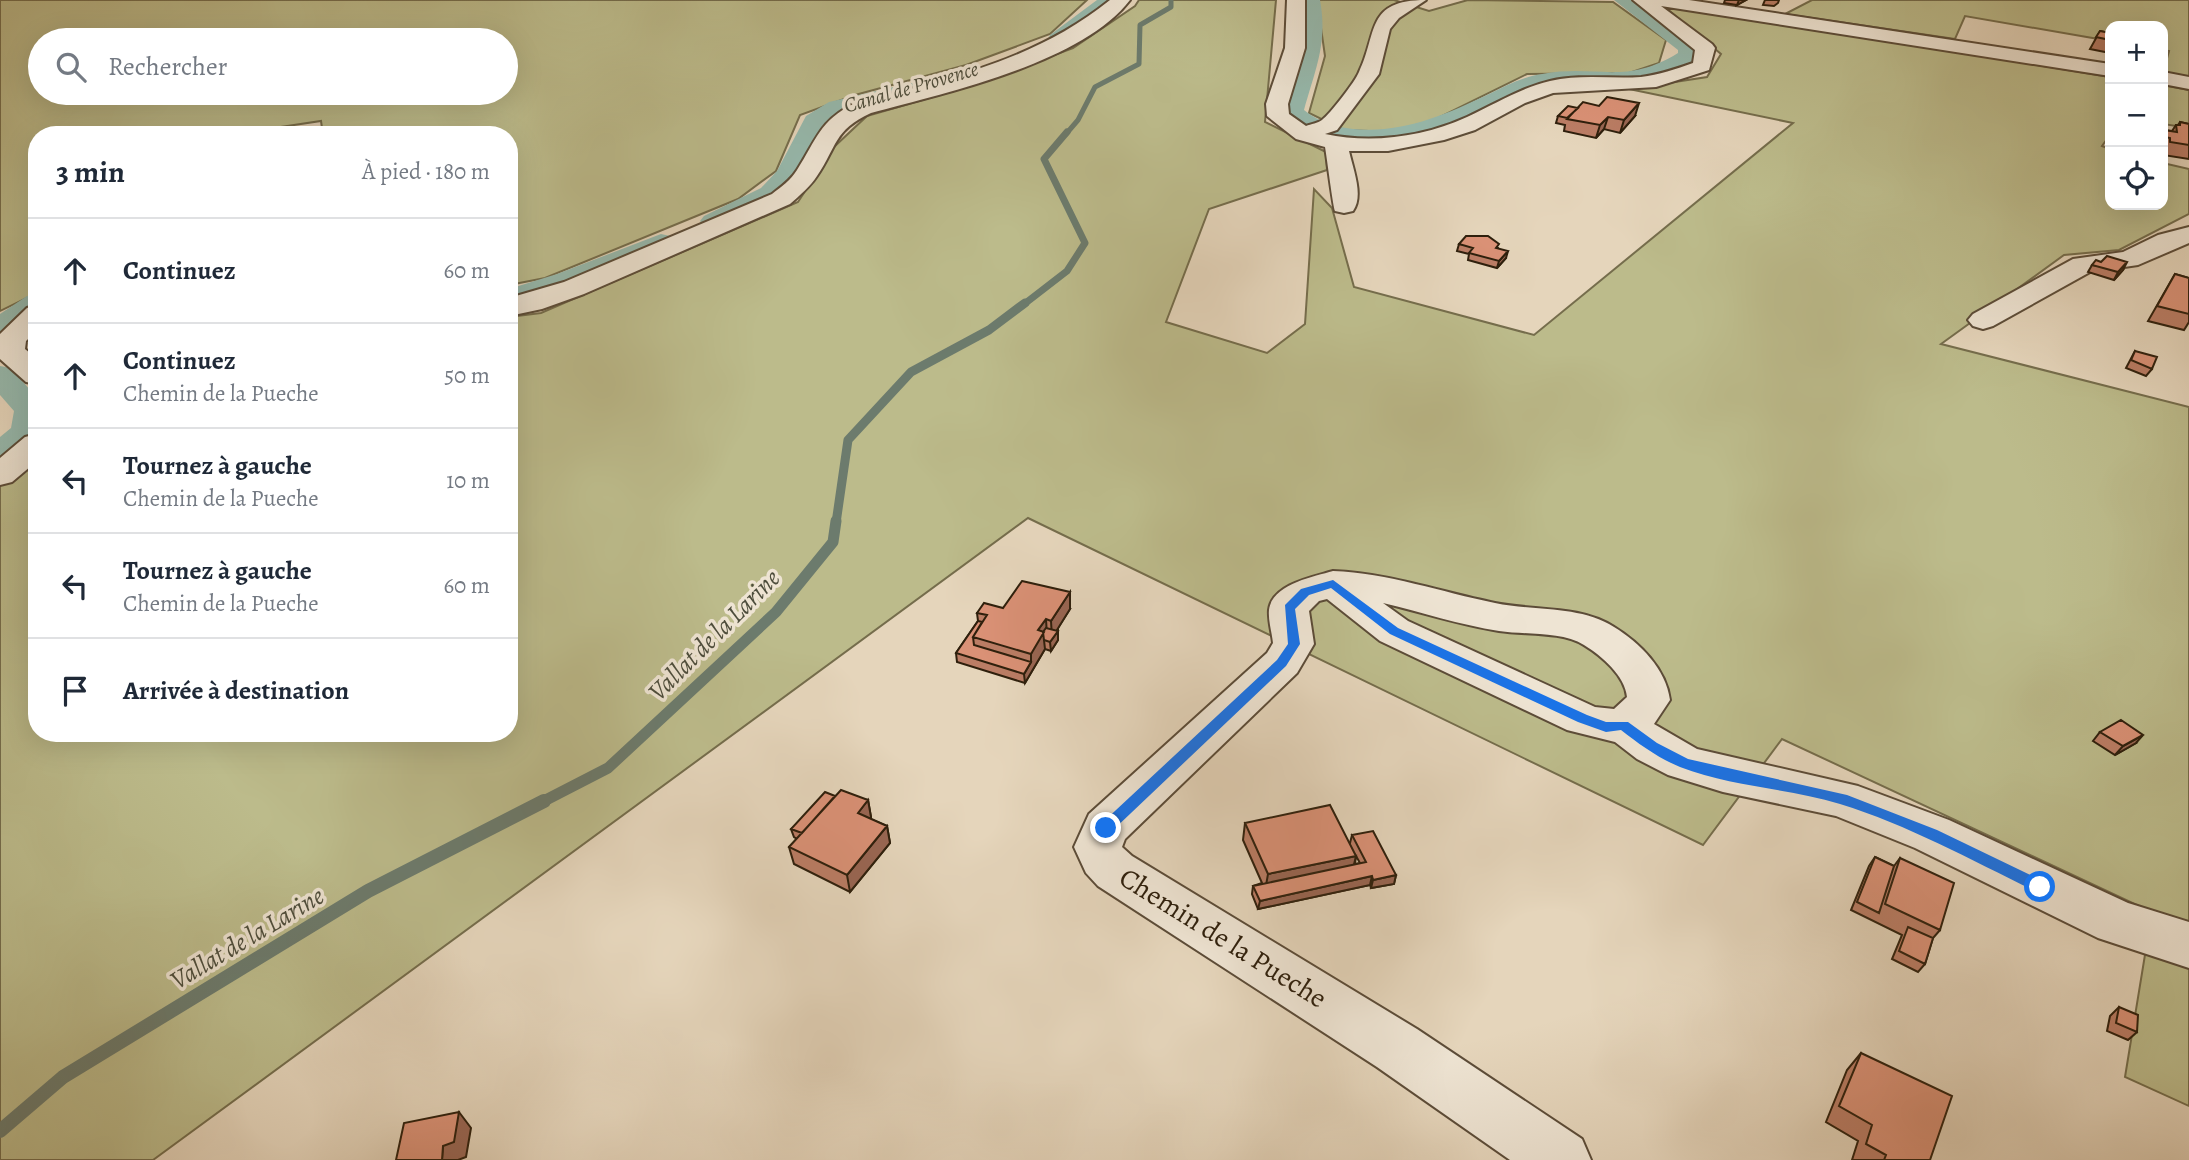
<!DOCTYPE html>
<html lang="fr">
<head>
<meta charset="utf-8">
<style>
	:root { --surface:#fff; --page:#f6f6f7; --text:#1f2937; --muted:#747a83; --line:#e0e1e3 }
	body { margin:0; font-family:Alegreya,serif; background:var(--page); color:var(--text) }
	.controls { position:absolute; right:21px; top:21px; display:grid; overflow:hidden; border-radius:14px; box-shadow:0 7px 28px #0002 }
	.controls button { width:63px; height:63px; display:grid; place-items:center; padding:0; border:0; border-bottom:2px solid var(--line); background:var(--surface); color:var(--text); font:35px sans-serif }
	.stop { position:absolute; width:21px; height:21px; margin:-16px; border:5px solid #1a73e8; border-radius:50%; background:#fff }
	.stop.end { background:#1a73e8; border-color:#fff; box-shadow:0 2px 7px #0008 }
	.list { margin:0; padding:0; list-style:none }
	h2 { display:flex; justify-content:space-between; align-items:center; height:91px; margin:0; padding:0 28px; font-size:30px }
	h2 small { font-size:23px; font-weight:400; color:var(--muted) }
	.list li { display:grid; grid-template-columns:46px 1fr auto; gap:21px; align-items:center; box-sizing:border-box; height:105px; padding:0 28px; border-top:2px solid var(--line) }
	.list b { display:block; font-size:26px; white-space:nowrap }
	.list p { margin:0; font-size:23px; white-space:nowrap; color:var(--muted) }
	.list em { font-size:23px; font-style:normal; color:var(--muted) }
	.icon { flex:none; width:38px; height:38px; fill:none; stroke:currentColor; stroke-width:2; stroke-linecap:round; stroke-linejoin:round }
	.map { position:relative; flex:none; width:2189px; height:1160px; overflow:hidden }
	.search { position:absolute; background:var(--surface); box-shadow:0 7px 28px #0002; left:28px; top:28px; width:490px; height:77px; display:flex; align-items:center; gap:18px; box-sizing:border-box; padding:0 24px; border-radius:38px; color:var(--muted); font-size:26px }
	.panel { position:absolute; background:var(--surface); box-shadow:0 7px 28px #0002; left:28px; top:126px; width:490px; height:616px; border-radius:28px }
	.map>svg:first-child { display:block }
	.green { fill:#bcbb8b; stroke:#756d4c; stroke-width:2; fill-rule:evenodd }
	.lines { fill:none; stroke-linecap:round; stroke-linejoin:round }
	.stream-far4 { stroke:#6c7b6d; stroke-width:5 }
	.stream-far3 { stroke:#6c7b6d; stroke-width:7 }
	.stream-far2 { stroke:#6c7b6d; stroke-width:9 }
	.stream-far1 { stroke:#6c7b6d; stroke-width:11 }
	.stream { stroke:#6c7b6d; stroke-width:14 }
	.canal { fill:#96b9ad; fill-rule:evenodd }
	.minor-casing { stroke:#5c4c38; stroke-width:4 }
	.minor { fill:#eee4d3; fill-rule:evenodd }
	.wall { fill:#bb7d65; stroke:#2e1f0c; stroke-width:2; fill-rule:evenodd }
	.shaded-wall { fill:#996653; stroke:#2e1f0c; stroke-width:2 }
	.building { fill:#da9176; stroke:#2e1f0c; stroke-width:2 }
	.route { fill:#1a73e8 }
	.labels { text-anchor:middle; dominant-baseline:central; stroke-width:7; stroke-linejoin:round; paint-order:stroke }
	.far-water-label { font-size:21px; font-style:italic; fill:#4d4d3c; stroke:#eee4d3 }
	.water-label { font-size:26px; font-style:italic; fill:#4d4d3c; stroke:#eee4d3 }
	.near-street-label { font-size:28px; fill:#2e1f0c; stroke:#eee4d3 }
</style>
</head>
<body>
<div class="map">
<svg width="2189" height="1160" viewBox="0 0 2189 1160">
	<rect width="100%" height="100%" fill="#e5d5bb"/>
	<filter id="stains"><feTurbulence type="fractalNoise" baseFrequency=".00286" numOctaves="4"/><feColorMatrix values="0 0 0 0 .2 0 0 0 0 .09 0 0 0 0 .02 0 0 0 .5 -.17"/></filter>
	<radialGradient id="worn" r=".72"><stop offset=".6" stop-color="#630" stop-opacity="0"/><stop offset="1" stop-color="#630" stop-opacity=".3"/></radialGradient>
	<path class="green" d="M0,0H1087L1050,34L966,65L855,95L800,115L776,171L738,199L545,278L509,285V135H323L321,121L227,135H37V293L0,311ZM40,40H506V93H40Z
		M1139,0H1276L1265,122L1326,152L1327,170L1209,209L1166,322L1267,353L1305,324L1314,189L1332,208L1354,287L1534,335L1793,123L1629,89L1707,77L1721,54L1660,3L2110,77V135L2102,146L2110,149V205H2163V163L2189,169V214L2119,250L2064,255L1941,344L2189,407V1106L2125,1077L2152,912L1782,739L1703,845L1028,518L153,1160H0V485L37,458V733H509V317L541,313L798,202L834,147L867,116L971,86L1073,48L1135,6Z
		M1317,0H1394L1429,11L1468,0L1613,2L1666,40L1659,63L1629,73L1527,74L1428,123L1394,132L1344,130L1309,113L1325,56Z
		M1812,0H2189V77L2163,73L2169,51L2163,50V26H2110V41L1965,16L1955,39L1785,14Z
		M2163,85L2189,90V128L2163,124Z"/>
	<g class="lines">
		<path class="stream-far4" d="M1066,134L1078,120L1095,87L1139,64L1140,25L1171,7V0"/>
		<path class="stream-far3" d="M1023,305L1067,271L1085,243L1044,159L1067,132"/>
		<path class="stream-far2" d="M836,523L848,440L911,372L989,330L1025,303"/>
		<path class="stream-far1" d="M540,803L608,768L776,612L833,542L836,521"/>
		<path class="stream" d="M0,1131L63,1077L368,891L544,801"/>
		<path class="canal" d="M1097,0H1117L1064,43H1050L1048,39L1050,35Z
			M1302,0H1320C1328,43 1315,70 1304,110C1319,122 1335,127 1353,129C1401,134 1445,115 1487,95C1505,86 1522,77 1542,74C1597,64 1625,86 1678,53V50L1614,0H1634L1695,44L1698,48L1697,56C1663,102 1584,75 1539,87C1522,91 1507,101 1491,109C1439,133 1385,152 1327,138C1309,133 1293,126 1282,111L1304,45Z
			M941,76L948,78L951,82L948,86L844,112L823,125L799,174L779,198L722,226L713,229L704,226L700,221L704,216L761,188L777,171L806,116L829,102Z
			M661,234L670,236L674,242L670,248L577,286L509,306V289L557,274Z
			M37,294V315L10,333L0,336V314L27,296Z
			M0,366L11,368L37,398V440L12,462L0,465V437L11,428L14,411L0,395Z"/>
		<g class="minor-casing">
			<path id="minor" d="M1110,0H1130C1082,63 945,93 871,113C833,131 838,145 817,176C810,187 800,195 790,204L584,294L542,309L509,316V298L564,282L772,194C781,187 791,180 797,170C817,139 819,121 855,103C946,80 1036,60 1110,0Z
				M1287,0H1305V48L1288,104L1289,114L1306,126C1311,124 1318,123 1322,120C1330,114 1355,82 1359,72C1378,33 1365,0 1426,0L1399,18L1390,29L1379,74L1337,130L1325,134C1372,144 1423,137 1467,117C1495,104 1520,88 1550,81C1580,74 1611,79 1641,77C1659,75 1676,69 1693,63L1695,50L1633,0H1689L2110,64V76L1661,6L1712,44L1715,48L1709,70L1656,87L1553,93L1525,103L1475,130L1444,140L1388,151H1349C1353,169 1364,196 1353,211L1344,213L1335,211C1333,207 1327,158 1325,147L1296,139L1267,116L1266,104L1285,48Z
				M2163,72L2189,77V89L2163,84Z
				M2189,227V243L2138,265L2090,272L1993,326L1983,329L1973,326L1968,320L1973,314L2073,259L2123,252L2158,235Z
				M37,305V330L26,341L25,349L37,359V384L26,382L0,359V334L27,308Z
				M37,434V461L12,482L0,485V458L25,437Z
				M1333,571C1388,573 1441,592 1495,603C1533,611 1580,605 1614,627C1640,643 1666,669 1670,700L1654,724L1697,749L1858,786L1949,820L2128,903L2189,922V968L2098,938L1915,848L1836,816L1723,792L1668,775L1637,759L1615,742L1567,730L1380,641L1327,599L1319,601L1309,611L1314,644L1297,673L1125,839L1122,847L1132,856L1417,1029L1582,1139L1591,1160H1510L1377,1067L1098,886L1086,873L1074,847L1089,814L1267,653L1273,643C1272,633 1268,620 1269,610C1272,584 1313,577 1333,571ZM1383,603C1421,612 1460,625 1499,631C1525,635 1561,631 1584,645C1602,656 1625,676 1627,697L1614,709L1595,707L1408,621Z"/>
		</g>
		<use href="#minor" class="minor"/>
	</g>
	<path class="wall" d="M1725,0H1746L1737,5L1724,3Z
		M1765,0H1779L1778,3L1774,6L1763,5Z
		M2100,31L2110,33V53L2090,49Z
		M1558,116H1635L1620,133L1604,129L1596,138L1564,131L1565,125L1556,123Z
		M2180,122L2189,124V159L2163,155V132L2164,130L2172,131L2176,125H2178Z
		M1459,244L1498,248L1506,258L1497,268L1468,260L1469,254L1457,251Z
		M2092,265L2123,270L2114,280L2088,272Z
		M2175,274L2189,278V322L2184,330L2148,321Z
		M2135,351L2152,369L2146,376L2126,368Z
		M1003,608L1070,609L1056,631L1058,640L1051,651L1045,649L1025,683L957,662L956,653L978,621L977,613Z
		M2100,732L2136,743L2115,755L2093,741Z
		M835,796L868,800L871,817L870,819L887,826L890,843L850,892L794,864L789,847L797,839L794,837L791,829Z
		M1245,823L1350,843L1352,835L1396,875L1394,884L1371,888L1370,885L1258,909L1252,894L1253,886L1262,883L1243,840ZM1356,856L1360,863L1355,864Z
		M1875,857L1894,866L1900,858L1940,930L1933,938L1925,964L1918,972L1892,959L1902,935L1851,910L1869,866Z
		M2119,1007L2137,1032L2128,1040L2107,1031L2110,1016Z
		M1861,1053L1930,1160H1852L1858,1141L1826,1122L1847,1070Z"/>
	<path class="shaded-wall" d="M1739,0H1746L1737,5Z
		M1639,103L1635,116L1620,133L1624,120Z
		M1608,117L1604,129L1596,138L1600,125Z
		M1508,251L1506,258L1497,268L1499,261Z
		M2127,262L2123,270L2114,280L2118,272Z
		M1070,592V609L1052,638L1051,621Z
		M1046,619L1047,636L1044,640L1045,649L1025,683L1024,674L1031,662V654L1038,630Z
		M1058,631V640L1051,651L1050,642Z
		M2143,735L2136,743L2115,755L2123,746Z
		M868,800L871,817L861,831L858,813Z
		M887,826L890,843L850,892L847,875Z
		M1356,856L1352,873L1265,891L1268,874Z
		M1396,875L1394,884L1371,888L1373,880Z
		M1372,876L1370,885L1258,909L1260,901Z
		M459,1112L471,1128L466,1157L458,1160H442L443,1146Z"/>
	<path class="building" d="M2100,31L2110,33V40L2096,37Z
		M1607,97L1639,103L1624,120L1608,117L1600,125L1567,119L1583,102L1599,106Z
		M1568,106L1578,108L1567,118L1558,116Z
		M2180,122L2189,124V145L2170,142V138L2165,137L2164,130L2177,132L2176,125H2180Z
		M1466,236H1488L1499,244L1496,248L1508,251L1499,261L1469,253L1473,248L1459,244Z
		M2107,256L2127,262L2118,272L2092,265L2096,260L2101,262Z
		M2175,274L2189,278V314L2157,306Z
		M2135,351L2157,357L2152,369L2131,360Z
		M1022,581L1070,592L1051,621L1046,619L1038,630L1044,632L1031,654L973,637L987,615L977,613L984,603L1003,608Z
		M978,621L982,622L973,637L974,645L1031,662L1024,674L956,653Z
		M1046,628L1058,631L1050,642L1044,640L1043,632Z
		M2121,720L2143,735L2123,746L2100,732Z
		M841,790L868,800L858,813L887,826L847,875L789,847Z
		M825,792L835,796L802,833L791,829Z
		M1330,805L1356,856L1268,874L1245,823Z
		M1373,831L1396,875L1373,880L1372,876L1260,901L1253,886L1366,862L1352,835Z
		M1875,857L1894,866L1879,913L1857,902Z
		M1900,858L1954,883L1940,930L1885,904Z
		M1908,927L1933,938L1925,964L1899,951Z
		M2119,1007L2138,1015L2137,1032L2116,1023Z
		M1861,1053L1952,1096L1930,1160H1884L1886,1155L1866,1144L1872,1125L1839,1106Z
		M459,1112L454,1142L443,1146L442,1160H396L404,1123Z"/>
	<path class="route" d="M1333,580L1398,628L1587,715L1606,722H1628L1657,743L1688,759L1847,795L1937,830L2045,882L2047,887L2040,893L2035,891C1971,860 1908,825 1840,804C1788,788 1731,787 1680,767C1658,758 1639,744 1621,730L1606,732L1578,722L1390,634L1331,588L1309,595L1295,609L1300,644L1286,666L1111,832H1101V824L1277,660L1288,644L1285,605L1301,589Z"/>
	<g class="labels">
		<g class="far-water-label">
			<text transform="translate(911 87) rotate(-16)">Canal de Provence</text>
		</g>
		<g class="water-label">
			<text transform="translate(714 635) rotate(-45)">Vallat de la Larine</text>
			<text transform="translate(247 938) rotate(-31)">Vallat de la Larine</text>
		</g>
		<g class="near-street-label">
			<text transform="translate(1223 938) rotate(32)">Chemin de la Pueche</text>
		</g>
	</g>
	<rect width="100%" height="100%" filter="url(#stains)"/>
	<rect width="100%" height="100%" fill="url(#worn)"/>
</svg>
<div class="controls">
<button>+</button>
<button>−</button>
<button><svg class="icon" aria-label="locate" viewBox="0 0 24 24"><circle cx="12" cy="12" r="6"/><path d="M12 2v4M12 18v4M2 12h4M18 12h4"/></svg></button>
</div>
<div class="stop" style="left:2040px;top:887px"></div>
<div class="stop end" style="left:1106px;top:828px"></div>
<div class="search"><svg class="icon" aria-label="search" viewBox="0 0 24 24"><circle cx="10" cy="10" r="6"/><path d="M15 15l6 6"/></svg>Rechercher</div>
<section class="panel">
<h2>3 min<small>À pied · 180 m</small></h2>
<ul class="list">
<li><svg class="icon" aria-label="ahead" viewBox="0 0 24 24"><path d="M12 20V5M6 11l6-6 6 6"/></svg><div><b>Continuez</b></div><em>60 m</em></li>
<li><svg class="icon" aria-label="ahead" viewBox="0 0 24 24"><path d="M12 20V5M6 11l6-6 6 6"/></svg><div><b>Continuez</b><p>Chemin de la Pueche</p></div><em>50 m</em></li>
<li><svg class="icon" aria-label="left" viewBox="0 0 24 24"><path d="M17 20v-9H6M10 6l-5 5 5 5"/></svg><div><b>Tournez à gauche</b><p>Chemin de la Pueche</p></div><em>10 m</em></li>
<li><svg class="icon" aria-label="left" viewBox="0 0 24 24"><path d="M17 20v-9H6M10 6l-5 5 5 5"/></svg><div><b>Tournez à gauche</b><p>Chemin de la Pueche</p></div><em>60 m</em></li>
<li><svg class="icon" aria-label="arrive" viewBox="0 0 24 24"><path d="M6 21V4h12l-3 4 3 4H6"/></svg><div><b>Arrivée à destination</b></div></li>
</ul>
</section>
</div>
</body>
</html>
